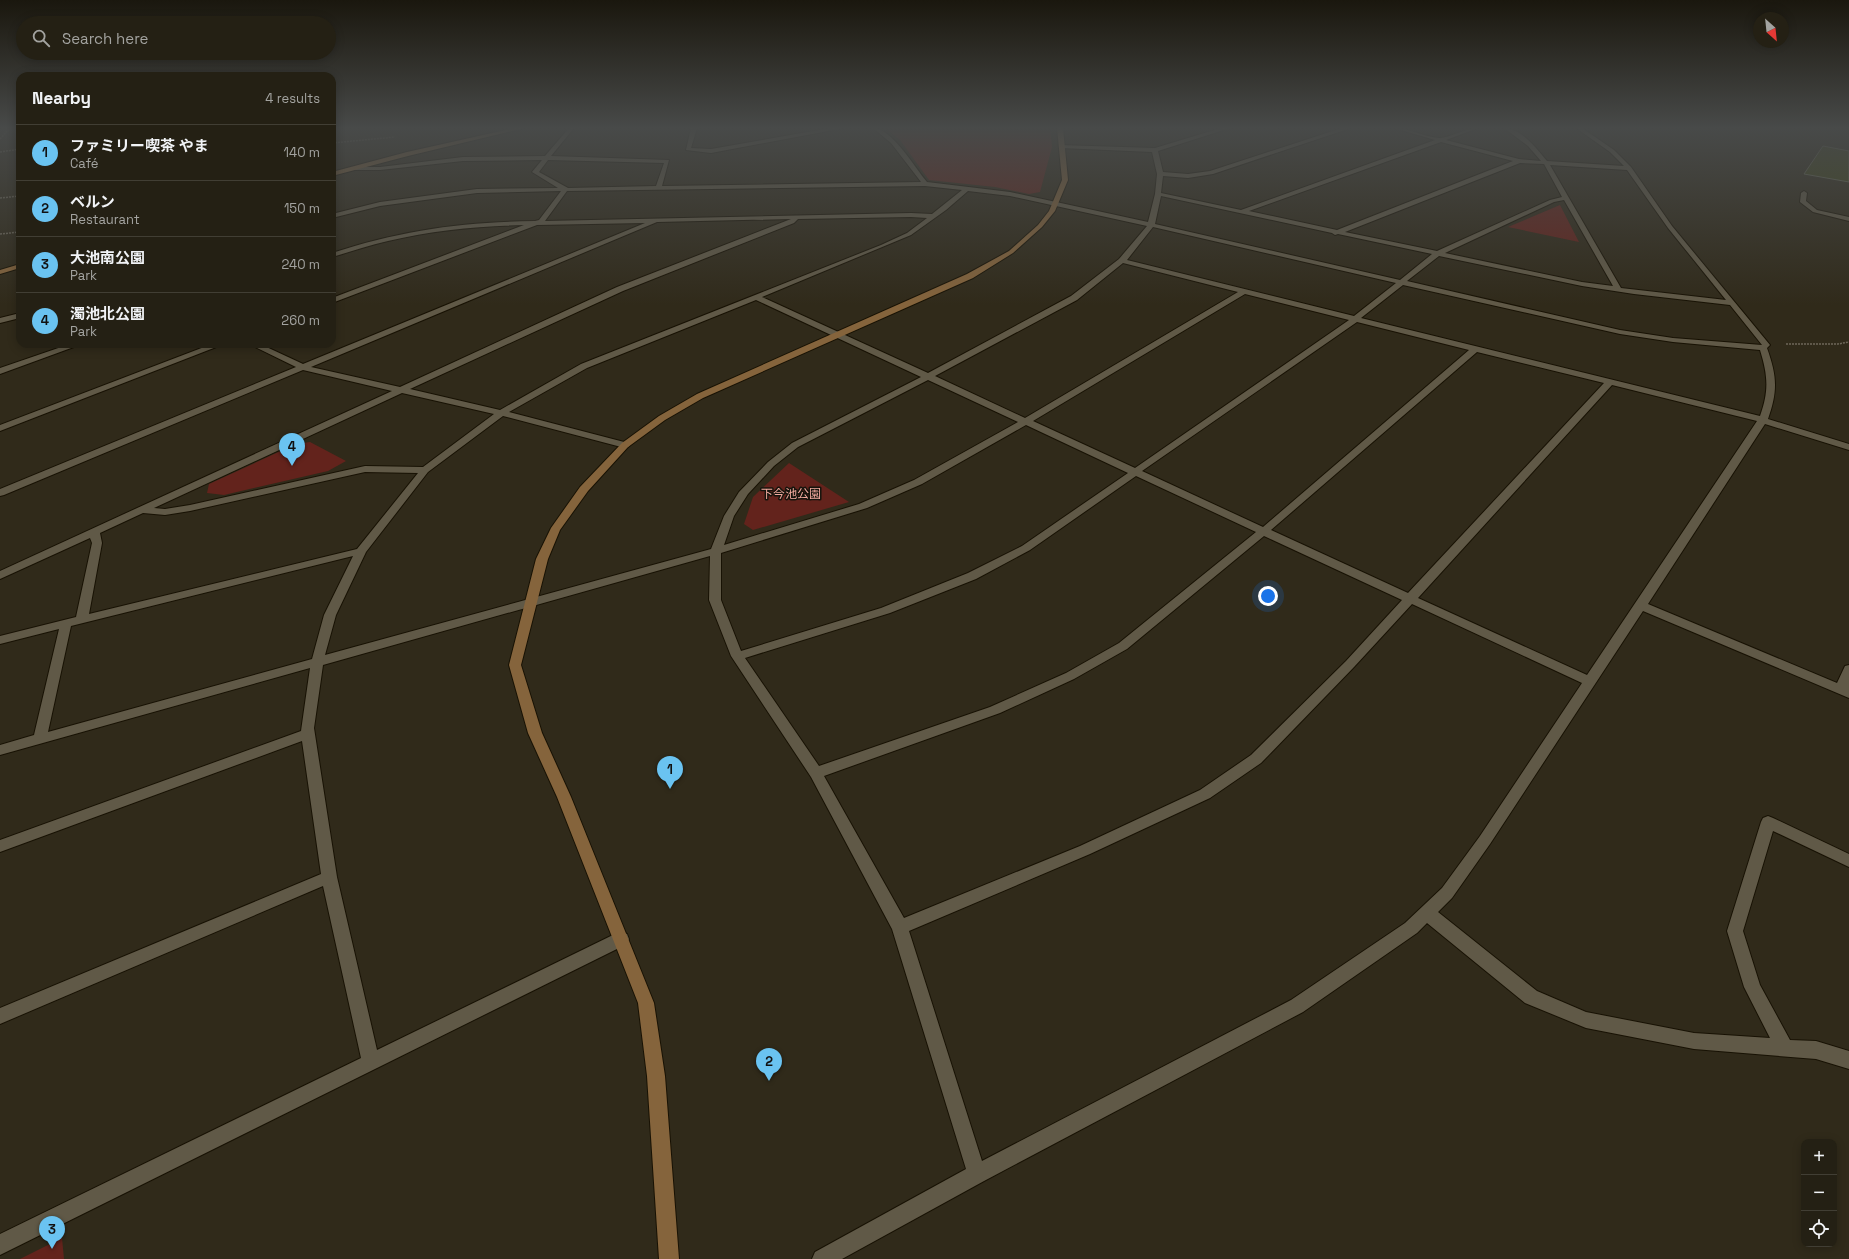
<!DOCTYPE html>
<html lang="en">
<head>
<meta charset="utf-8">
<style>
	:root { --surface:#242014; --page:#2c281d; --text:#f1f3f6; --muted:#a3a3a0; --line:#413e34; --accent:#6ac3f1 }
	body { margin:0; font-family:"Space Grotesk","Noto Sans JP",sans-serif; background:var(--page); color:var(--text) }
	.controls { position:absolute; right:12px; bottom:12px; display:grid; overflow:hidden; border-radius:8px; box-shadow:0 2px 10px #0003 }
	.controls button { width:36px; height:36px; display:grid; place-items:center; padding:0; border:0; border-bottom:1px solid var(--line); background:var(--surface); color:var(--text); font:20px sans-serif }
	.compass { position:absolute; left:1753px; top:12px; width:36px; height:36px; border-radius:50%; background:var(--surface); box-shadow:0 2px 10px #0003; rotate:153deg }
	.you { position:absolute; left:1268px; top:596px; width:14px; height:14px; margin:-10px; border:3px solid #fff; border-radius:50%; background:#1a73e8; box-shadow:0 0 0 6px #1a73e833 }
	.badge { display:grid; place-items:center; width:26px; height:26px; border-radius:50%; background:var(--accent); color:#111; font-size:13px; font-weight:700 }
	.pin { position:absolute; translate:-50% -33px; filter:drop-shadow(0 1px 2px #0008) }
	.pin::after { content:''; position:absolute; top:21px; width:14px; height:12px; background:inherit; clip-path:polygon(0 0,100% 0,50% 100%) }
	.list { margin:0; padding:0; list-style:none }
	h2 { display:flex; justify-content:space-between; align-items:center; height:52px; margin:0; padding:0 16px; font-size:17px }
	h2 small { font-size:13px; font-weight:400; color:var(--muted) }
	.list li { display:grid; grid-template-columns:26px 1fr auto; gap:12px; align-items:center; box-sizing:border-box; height:56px; padding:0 16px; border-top:1px solid var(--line) }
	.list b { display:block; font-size:15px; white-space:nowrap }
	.list p { margin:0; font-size:13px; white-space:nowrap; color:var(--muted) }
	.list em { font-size:13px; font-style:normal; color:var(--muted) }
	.icon { flex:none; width:22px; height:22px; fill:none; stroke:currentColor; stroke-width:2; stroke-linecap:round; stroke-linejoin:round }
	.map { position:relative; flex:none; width:1849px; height:1259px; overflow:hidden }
	.search { position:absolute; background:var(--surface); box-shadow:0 2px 10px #0003; left:16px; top:16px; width:320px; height:44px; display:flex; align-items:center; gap:10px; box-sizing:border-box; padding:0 14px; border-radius:22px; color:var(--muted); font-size:15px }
	.panel { position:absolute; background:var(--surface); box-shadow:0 2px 10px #0003; left:16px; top:72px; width:320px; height:276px; border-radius:12px }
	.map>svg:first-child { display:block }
	.green { fill:#63231c }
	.building { fill:#3d4414; stroke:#6d715e }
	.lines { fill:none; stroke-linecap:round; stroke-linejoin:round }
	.street-casing { stroke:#181204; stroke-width:2 }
	.secondary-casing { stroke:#181204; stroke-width:2 }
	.path { stroke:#6d6759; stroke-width:1.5; stroke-dasharray:2 1; stroke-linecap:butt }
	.street { fill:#605947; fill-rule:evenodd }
	.secondary { fill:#85643c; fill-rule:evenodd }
	.labels { text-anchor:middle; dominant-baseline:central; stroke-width:3; stroke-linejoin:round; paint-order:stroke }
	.park-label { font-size:12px; fill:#f3ab9f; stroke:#15130c }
</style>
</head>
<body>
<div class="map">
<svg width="1849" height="1259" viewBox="0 0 1849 1259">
	<rect width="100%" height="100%" fill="#302a1a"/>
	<path class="green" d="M885,128H1050L1052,147L1040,192L1029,194L995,187L929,180L900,140Z
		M1560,205L1579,242L1508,227Z
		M310,442L346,461L328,471L224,495L207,493L209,484L296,444Z
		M789,463L849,502L753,530L744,524L753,497Z
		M62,1238L64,1259H20Z"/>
	<path class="building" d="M1823,146L1849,151V182L1804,174Z"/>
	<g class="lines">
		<g class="street-casing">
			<path id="street" d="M569,128H574L551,156L669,160L662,186L921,182L891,143L873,128C892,128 915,168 927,182L1010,192L1148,222L1155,194L1157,174L1152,152L1061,148L1059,147V145L1155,148L1221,128H1230L1158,151L1163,172L1188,174L1210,171L1342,128H1351L1213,174L1188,178L1163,176L1161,193L1241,210L1435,140L1394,128C1410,128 1424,137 1439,138C1450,138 1465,128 1478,128L1446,140L1519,159L1541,161L1528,146L1504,128C1521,128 1537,149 1547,161L1624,166L1610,152L1576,128H1582L1614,150L1631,167L1672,226L1770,345L1767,348C1777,376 1778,391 1768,419L1849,444V450L1765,424L1648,604L1837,683L1845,666L1849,665V698L1643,611L1490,844L1452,898L1438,912L1537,991L1586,1012L1694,1033L1770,1038L1744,987L1727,931L1761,822L1763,818L1768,816L1773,818L1849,854V867L1773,831L1743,931L1760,985L1790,1040L1816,1041L1849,1051V1069L1816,1059L1694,1049L1586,1028L1525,1003L1427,923L1417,933L1303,1012L984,1181L842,1259H812L815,1252L966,1169L892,929L811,777L731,656L709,600L710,556L323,665L314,728L337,877L377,1050L615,934L621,932L627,934L629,939L627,944L0,1255V1234L361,1058L323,886L0,1024V1008L321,874L302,741L0,852V840L301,731L310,668L0,755V745L34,735L59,629L0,644V636L76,617L92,543L90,538L0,579V571L392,391L303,370L4,495L0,496V489L296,367L249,344H260L303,364L645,223L537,225L332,303V298L524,225C478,226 433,230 388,241C369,245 351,252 332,257V253C402,230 462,222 535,221L539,220L561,191L477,193L380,206L332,218V214L380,202L477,189L558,188L532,172L542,160L463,161L380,170H354L352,169V167H380L463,157L545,156ZM1441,142L1513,161L1337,230L1249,211ZM548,160L664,163L656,186L568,188L539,172ZM1520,163L1544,164L1562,197L1550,200L1437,251L1345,232ZM1550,165L1627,170L1668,228L1726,300L1621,288ZM925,186L962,190L932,214L911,213L545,221L567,191ZM968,191L1010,196L1147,226L1119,259L1071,296L928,373L762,297L911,235L946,210ZM1161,196L1332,233L1335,235L1338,234L1432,254L1400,280L1155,224ZM1564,200L1613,286L1582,282L1445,253L1554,202ZM911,217L927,218L907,233L881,245L581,364L500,410L410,389L623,291L794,223L798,219ZM791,219L617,287L400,387L311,367L657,222ZM1153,227L1396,283L1354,316L1127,260ZM1439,256L1582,286L1634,294L1730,305L1762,345L1673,338L1620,330L1407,281ZM1123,263L1238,292L1025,418L935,376L1077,300ZM1403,285L1620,334L1673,342L1760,350C1768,376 1769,391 1760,416L1361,318ZM1245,294L1349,320L1135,468L1033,421ZM756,300L921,377L792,443L768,462L739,492L724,516L711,549L325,655L336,615L366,552L428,472L503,416L625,448L628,447L630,445L628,443L509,412L587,368ZM1357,322L1469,350L1263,527L1142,471ZM1477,352L1604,383L1408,593L1271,530ZM928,380L1018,422L914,480L859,504L724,545L734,516L748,494L774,466L798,447ZM1612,385L1757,421L1587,675L1418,598ZM402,393L494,414L423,467L365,466L190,505L165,509L154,508ZM1026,425L1128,473L1022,546L968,573L881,608L741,651L721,600V553L867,508L922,484ZM365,472L418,473L357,549L89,614L102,543L100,533L143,513L165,515L190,511ZM1136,476L1256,532L1119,643L1066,673L990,707L819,766L745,658L890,613L976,579L1030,550ZM1264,536L1402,600L1346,661L1251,755L1200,790L1080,846L904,918L824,776L1000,713L1074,679L1127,649ZM353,556L324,615L312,659L48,732L71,626ZM1412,604L1582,683L1480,836L1442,888L1405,923L1291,1000L982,1161L909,931L1090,854L1210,798L1261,763L1354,667Z
				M691,128H697L691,148L711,149L830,128H844L711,153L686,150Z
				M1804,191L1807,193L1806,201L1817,210L1849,217V221L1813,212L1800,202L1801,193Z
				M20,313V318L0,323V318Z
				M70,344H82L0,374V368Z
				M212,344H224L0,431V425Z"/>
		</g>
		<g class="secondary-casing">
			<path id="secondary" d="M514,128H525L408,156L332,176V172L407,152Z
				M1057,128H1063L1068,180L1055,211L1042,227L1013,253L973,278L703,398L665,420L628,447L588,491L560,530L548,559L521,665L542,733L571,797L654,1003L665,1076L679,1259H659L647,1076L638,1003L557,797L528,733L509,665L536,559L551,528L580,487L622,443L659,416L697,394L967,274L1009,251L1038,225L1049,211L1062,180Z
				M20,264V268L0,274V270Z"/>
		</g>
		<path class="path" d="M0,139L10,128
			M332,143L395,137
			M0,152L20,149
			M0,198L20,196
			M0,234L20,232
			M1786,344H1838L1849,342"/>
		<use href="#street" class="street"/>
		<use href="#secondary" class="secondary"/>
	</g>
	<linearGradient id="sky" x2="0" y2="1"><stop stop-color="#1a170e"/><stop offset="0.42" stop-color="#484a49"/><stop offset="1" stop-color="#484a49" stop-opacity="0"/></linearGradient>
	<rect width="1849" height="305" fill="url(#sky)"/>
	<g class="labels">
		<g class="park-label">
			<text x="791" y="494">下今池公園</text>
		</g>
	</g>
</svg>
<div class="controls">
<button>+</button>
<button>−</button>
<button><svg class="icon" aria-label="locate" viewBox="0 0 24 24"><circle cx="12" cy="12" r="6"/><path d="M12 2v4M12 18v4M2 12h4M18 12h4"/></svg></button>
</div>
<svg class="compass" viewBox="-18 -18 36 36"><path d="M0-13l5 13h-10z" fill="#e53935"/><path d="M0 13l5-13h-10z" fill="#a3a3a0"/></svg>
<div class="you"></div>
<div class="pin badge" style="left:670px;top:789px">1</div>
<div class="pin badge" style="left:769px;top:1081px">2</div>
<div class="pin badge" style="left:52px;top:1249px">3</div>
<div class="pin badge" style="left:292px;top:466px">4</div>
<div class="search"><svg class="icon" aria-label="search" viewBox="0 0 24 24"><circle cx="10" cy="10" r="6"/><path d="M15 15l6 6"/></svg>Search here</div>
<section class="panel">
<h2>Nearby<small>4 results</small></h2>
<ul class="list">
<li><span class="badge">1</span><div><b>ファミリー喫茶 やま</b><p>Café</p></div><em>140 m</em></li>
<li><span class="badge">2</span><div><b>ベルン</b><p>Restaurant</p></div><em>150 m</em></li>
<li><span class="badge">3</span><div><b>大池南公園</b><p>Park</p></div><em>240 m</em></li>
<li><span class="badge">4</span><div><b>濁池北公園</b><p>Park</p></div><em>260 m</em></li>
</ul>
</section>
</div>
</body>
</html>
